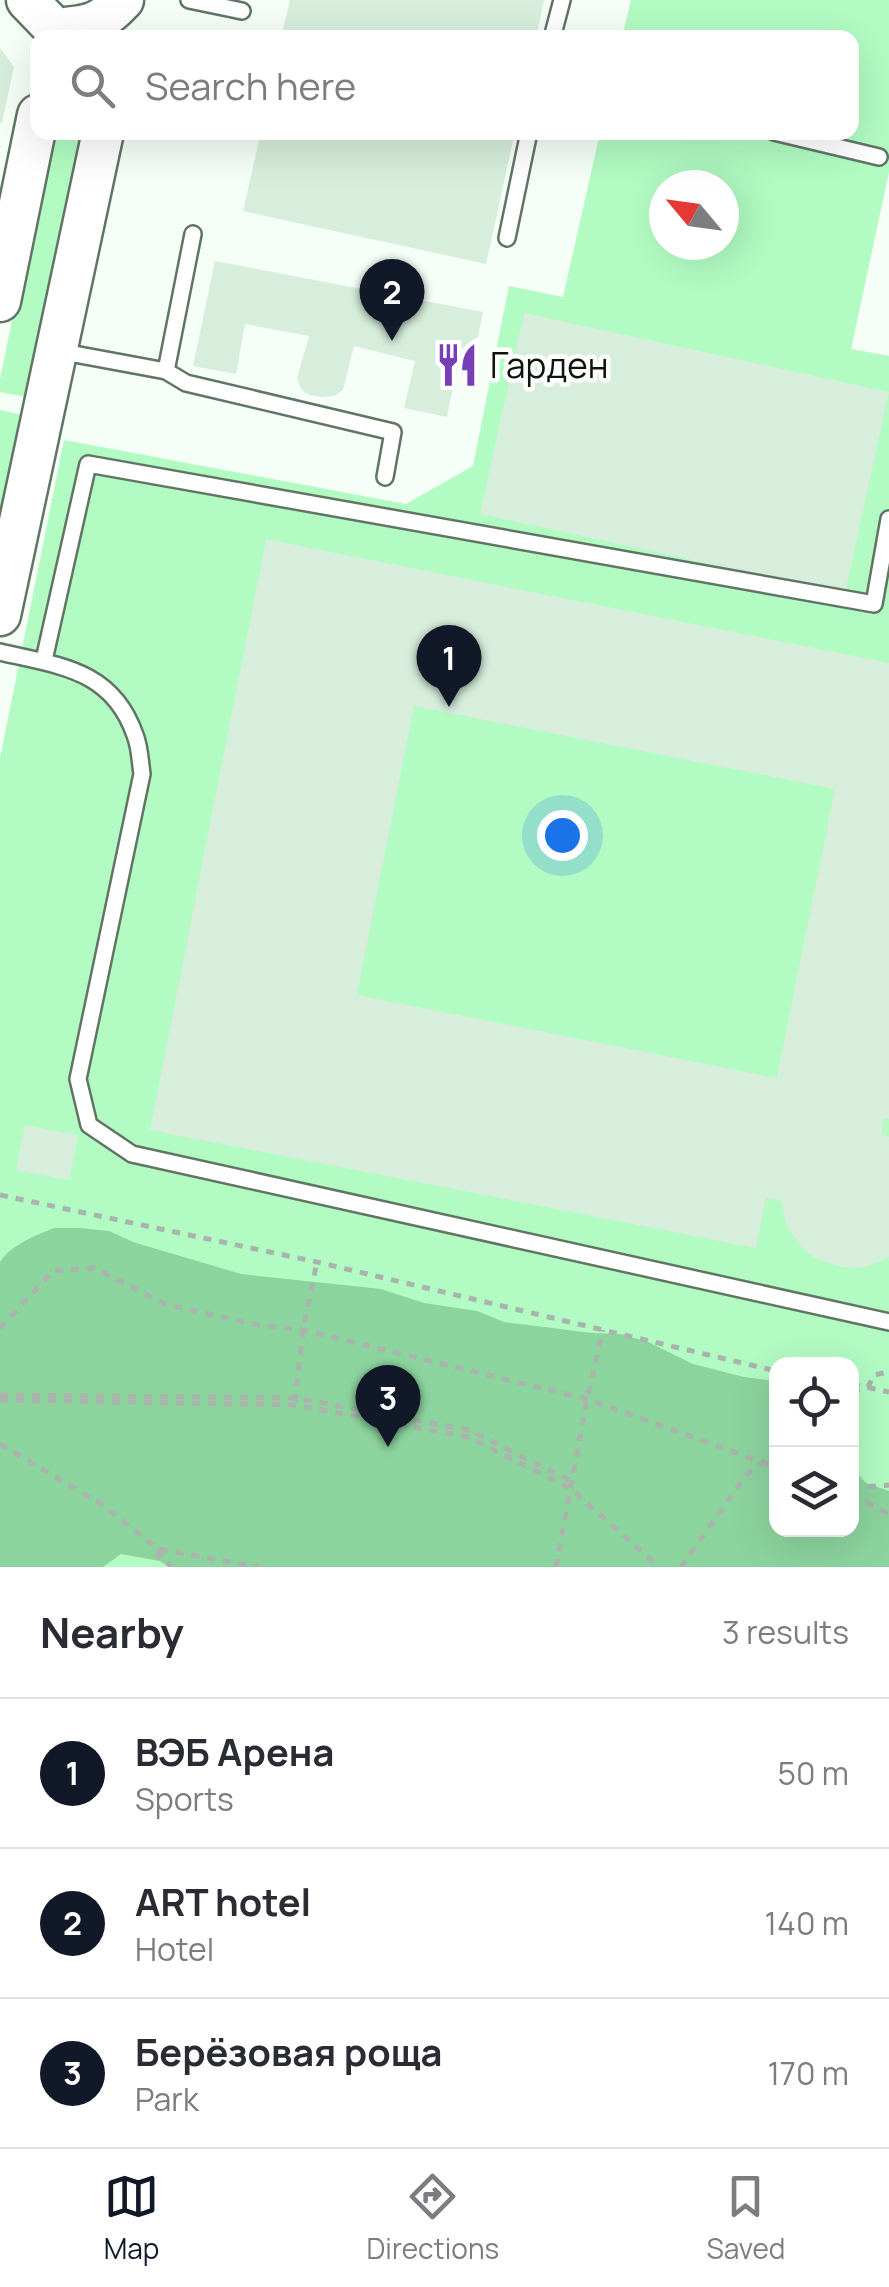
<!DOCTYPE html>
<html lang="en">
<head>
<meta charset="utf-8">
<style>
	:root { --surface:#fff; --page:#f7f7f7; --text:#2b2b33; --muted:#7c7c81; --line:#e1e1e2; --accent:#111827 }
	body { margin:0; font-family:Manrope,sans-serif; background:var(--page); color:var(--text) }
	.controls { position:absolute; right:30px; bottom:30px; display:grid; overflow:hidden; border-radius:20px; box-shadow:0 10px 40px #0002 }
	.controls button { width:90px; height:90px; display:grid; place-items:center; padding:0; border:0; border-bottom:2px solid var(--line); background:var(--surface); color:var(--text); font:50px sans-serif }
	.compass { position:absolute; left:649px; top:170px; width:90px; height:90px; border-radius:50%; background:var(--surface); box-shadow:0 10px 40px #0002; rotate:299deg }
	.you { position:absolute; left:562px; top:835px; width:35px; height:35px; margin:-25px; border:8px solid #fff; border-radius:50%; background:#1a73e8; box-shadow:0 0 0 15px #1a73e833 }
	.badge { display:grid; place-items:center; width:65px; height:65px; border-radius:50%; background:var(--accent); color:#fff; font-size:32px; font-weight:700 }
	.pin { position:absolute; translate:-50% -82px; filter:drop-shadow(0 2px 5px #0008) }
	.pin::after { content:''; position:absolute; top:52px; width:35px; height:30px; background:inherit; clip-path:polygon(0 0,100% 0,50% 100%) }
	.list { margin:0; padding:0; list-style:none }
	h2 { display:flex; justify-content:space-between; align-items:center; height:130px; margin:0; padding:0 40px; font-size:42px }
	h2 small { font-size:32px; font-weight:400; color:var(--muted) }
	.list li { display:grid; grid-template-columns:65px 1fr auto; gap:30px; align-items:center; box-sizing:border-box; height:150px; padding:0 40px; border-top:2px solid var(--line) }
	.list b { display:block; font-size:38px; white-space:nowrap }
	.list p { margin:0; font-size:32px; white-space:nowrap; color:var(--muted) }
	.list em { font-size:32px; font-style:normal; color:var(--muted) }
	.icon { flex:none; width:55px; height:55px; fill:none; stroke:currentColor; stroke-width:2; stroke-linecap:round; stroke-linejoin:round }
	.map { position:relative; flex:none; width:889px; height:1567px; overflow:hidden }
	.search { position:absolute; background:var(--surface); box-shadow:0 10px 40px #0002; left:30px; right:30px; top:30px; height:110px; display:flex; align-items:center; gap:25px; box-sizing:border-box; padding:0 35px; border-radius:20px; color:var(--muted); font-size:38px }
	.sheet { height:580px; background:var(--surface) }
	nav { display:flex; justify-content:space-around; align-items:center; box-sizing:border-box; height:140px; border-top:2px solid var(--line); background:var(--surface); font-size:28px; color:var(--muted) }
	nav a { display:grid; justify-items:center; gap:5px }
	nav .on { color:var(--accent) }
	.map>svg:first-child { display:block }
	.green { fill:#b2fbc3; fill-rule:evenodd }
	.forest { fill:#8cd49e }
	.building { fill:#d7eedc; fill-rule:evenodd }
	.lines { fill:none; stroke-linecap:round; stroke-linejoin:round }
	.lane-casing { stroke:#617565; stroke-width:20 }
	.secondary-casing { stroke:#617565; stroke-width:45 }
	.path { stroke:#aab3ac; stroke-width:5; stroke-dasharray:8 8; stroke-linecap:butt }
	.lane { stroke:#fff; stroke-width:15 }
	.secondary { stroke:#fff; stroke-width:40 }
	.labels { text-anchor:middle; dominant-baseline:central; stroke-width:9; stroke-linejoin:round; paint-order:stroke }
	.poi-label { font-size:35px; fill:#0c140e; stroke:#fff; text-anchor:start }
</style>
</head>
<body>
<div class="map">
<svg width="889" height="1567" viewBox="0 0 889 1567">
	<rect width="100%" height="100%" fill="#f5fef7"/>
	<path class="green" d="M631,0H889V172L851,349L889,356V1567H0V758L64,440L406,504L473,466L509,286L563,297L600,133L852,132V38L622,37ZM664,185H724V245H664ZM776,1364H852V1530H776Z
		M51,133H85L31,398L0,392V379Z
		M0,410L27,416L0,550Z"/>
	<path class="forest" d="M54,1228H81L109,1231L133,1242L241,1274L381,1289L424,1303L477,1311L504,1322L592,1333L620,1334L648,1342L693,1364L744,1377L776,1381V1530H852V1468L866,1483L889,1491V1567H169L160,1561L121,1554L103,1567H0V1262C12,1244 35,1236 54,1228Z"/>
	<path class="building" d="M290,0H544L536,38H281Z
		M0,48L14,67L2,123L0,122Z
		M261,132H515L486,264L243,211Z
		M215,261L483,312L475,351L461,348L447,417L404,408L415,361L354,346L343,390L334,396L322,397L309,395L301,389L297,378L309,336L245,324L236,374L193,366Z
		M524,313L889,392L845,593L480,514Z
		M266,539L889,663V1119H884L881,1133L889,1137V1257L869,1266L855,1268L841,1267L815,1258L804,1250L787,1227L781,1200L766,1198L756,1248L150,1130ZM414,706L835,789L777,1078L357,995Z
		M25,1125L78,1135L69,1180L16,1170Z"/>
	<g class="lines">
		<g class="lane-casing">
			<path id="lane" d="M189,0L242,11
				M552,38L562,0
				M774,132L879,157
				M507,238L529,132
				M58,351L166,371L186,383L393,432L385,477
				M166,371L193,234
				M0,652C59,666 112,669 135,735C140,747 140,761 142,774L78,1079L89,1125L132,1154L889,1322
				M44,660L88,464L874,604L889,519"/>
		</g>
		<g class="secondary-casing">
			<path id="secondary" d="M27,0L55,29
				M55,29C88,26 99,26 123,0
				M0,301L38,115
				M0,615L103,132"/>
		</g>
		<path class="path" d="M0,1195L317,1262L776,1371
			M0,1328L53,1271L94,1268L165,1304L258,1325L303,1330L587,1399L776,1467
			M852,1384L889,1392
			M852,1392L868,1387L874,1375L889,1372
			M0,1395L296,1398L469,1430L571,1481
			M0,1400L295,1405L468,1437L570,1488L659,1567
			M295,1402L303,1330L317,1262
			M0,1444L101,1504L158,1549L259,1567
			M852,1488L889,1485
			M852,1495L889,1514
			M158,1549L171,1567
			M158,1552L159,1567
			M556,1567L587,1399L603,1330
			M681,1567L746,1475L776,1452"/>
		<use href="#lane" class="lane"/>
		<use href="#secondary" class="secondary"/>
	</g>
	<defs>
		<g id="restaurant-bare" transform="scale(3.45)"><path d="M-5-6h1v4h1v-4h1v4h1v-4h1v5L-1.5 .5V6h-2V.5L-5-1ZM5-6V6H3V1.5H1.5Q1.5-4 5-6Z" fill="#763fb6" stroke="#fff" stroke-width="2.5" paint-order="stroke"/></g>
	</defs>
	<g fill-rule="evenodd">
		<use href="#restaurant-bare" x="457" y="365"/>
	</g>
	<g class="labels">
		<g class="poi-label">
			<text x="490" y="365">Гарден</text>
		</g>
	</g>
</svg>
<div class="controls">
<button><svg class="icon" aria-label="locate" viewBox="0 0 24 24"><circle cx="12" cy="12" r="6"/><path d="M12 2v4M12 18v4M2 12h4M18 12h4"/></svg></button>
<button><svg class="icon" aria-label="layers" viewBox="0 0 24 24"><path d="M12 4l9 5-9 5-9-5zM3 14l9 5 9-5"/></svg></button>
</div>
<svg class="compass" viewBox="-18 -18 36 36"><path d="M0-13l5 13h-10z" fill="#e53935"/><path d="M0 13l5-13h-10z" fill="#7c7c81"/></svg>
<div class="you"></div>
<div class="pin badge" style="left:449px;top:707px">1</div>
<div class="pin badge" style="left:392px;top:341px">2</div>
<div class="pin badge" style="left:388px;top:1447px">3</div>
<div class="search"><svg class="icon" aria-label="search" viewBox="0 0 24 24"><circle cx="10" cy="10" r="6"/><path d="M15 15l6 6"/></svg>Search here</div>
</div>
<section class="sheet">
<h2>Nearby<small>3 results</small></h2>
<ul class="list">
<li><span class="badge">1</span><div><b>ВЭБ Арена</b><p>Sports</p></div><em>50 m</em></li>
<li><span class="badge">2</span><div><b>ART hotel</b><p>Hotel</p></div><em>140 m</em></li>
<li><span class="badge">3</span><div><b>Берёзовая роща</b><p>Park</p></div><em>170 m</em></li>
</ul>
</section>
<nav>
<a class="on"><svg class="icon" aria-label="map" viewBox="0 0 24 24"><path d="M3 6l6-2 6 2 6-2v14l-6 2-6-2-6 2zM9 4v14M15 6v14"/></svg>Map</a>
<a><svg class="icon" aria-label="directions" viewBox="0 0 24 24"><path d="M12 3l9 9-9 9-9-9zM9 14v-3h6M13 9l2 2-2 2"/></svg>Directions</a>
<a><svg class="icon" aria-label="saved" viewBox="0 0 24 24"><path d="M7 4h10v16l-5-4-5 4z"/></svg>Saved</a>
</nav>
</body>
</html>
